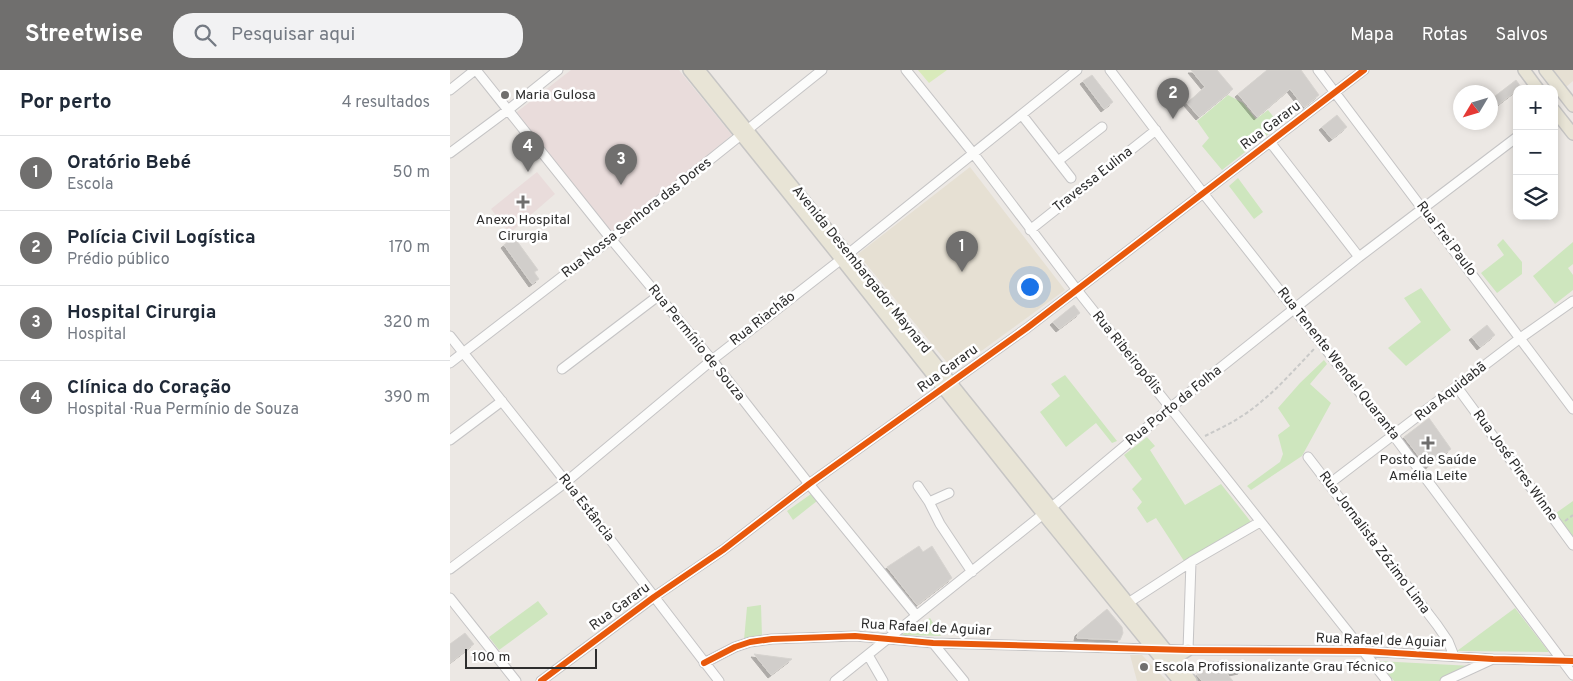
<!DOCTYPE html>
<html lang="pt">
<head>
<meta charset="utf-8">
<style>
	:root { --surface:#fff; --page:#f2f2f3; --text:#1f2937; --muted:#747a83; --line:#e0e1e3; --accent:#706f6e }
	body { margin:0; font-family:Overpass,sans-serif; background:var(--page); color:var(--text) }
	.controls { position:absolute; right:15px; top:15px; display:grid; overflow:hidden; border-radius:10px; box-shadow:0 2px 8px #0003 }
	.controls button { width:45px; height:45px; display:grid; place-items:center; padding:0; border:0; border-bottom:1px solid var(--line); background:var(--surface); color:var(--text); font:25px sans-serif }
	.compass { position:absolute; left:1003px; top:15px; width:45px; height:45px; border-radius:50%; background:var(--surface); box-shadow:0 2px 8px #0003; rotate:232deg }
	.scale { position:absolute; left:15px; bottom:12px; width:132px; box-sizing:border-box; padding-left:5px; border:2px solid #2e2e2e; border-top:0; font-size:14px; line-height:18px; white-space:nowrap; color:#2e2e2e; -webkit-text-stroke:4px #fff; paint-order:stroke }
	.you { position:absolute; left:579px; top:216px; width:18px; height:18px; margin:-12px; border:4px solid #fff; border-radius:50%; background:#1a73e8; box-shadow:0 0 0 8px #1a73e833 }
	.badge { display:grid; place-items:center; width:32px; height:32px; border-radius:50%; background:var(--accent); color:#fff; font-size:16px; font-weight:700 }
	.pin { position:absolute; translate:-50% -41px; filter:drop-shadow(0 1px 2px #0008) }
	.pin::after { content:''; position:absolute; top:26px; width:18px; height:15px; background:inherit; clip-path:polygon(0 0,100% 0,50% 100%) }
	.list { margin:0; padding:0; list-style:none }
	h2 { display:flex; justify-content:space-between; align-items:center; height:65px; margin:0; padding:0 20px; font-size:21px }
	h2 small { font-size:16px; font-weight:400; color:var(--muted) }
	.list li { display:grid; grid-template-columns:32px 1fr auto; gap:15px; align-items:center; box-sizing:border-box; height:75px; padding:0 20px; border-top:1px solid var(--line) }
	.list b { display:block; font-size:19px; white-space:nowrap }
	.list p { margin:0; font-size:16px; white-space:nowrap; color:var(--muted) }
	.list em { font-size:16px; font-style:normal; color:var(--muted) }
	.icon { flex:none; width:28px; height:28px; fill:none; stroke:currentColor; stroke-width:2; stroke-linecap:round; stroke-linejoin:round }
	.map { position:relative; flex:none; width:1123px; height:611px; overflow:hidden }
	header { display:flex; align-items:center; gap:30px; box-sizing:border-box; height:70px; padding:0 25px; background:var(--accent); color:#fff }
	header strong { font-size:24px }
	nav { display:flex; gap:28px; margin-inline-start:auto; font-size:18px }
	.search { width:350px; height:45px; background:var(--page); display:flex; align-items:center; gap:12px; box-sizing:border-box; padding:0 18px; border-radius:20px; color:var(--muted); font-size:19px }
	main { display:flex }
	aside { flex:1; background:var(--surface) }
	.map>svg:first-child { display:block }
	.education { fill:#e6e0d3 }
	.medical { fill:#e9dcdb }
	.green { fill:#cee6be }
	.pitch { fill:#d9eabb }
	.building { fill:#d1cecb; stroke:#d7d4d0; filter:url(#shadow) }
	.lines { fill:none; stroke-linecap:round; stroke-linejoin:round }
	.minor-casing { stroke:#c5c4c5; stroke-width:11 }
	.major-casing { stroke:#c6c5c4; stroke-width:14 }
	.path { stroke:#c9c9c8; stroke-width:2; stroke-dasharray:4 2.5; stroke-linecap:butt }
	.minor { stroke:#fcfcfb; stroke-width:9 }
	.major { stroke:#e8e4d6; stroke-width:11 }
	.cycleway-casing { stroke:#fff; stroke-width:9 }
	.cycleway { stroke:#e8590c; stroke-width:6 }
	.poi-dot { fill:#706f6e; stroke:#fff; stroke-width:2 }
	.labels { text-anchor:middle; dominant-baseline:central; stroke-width:5; stroke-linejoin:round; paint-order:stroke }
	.poi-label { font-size:14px; fill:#2e2e2e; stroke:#fff; text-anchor:start }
	.street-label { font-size:14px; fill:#2e2e2e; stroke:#fff }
</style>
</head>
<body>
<header>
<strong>Streetwise</strong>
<div class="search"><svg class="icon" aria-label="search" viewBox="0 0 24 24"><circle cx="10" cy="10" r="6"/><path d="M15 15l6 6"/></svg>Pesquisar aqui</div>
<nav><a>Mapa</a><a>Rotas</a><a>Salvos</a></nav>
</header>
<main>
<aside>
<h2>Por perto<small>4 resultados</small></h2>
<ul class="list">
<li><span class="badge">1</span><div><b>Oratório Bebé</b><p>Escola</p></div><em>50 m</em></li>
<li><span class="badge">2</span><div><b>Polícia Civil Logística</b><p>Prédio público</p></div><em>170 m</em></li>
<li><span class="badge">3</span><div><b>Hospital Cirurgia</b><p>Hospital</p></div><em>320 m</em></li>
<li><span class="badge">4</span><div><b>Clínica do Coração</b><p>Hospital · Rua Permínio de Souza</p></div><em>390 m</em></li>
</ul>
</aside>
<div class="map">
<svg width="1123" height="611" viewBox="0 0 1123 611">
	<defs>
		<filter id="shadow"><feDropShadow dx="-3" dy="3" stdDeviation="0" flood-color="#0004"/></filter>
	</defs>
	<rect width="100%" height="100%" fill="#ece8e4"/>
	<path class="education" d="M1103,0H1123V11L1116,17Z
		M520,97L615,220L504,301L408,184Z
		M680,585H692L717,611H687Z"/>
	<path class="medical" d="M121,0H229L282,65L162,164L63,45Z
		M87,102L105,124L60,163L41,139Z"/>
	<path class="green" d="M778,25L793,33L806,49L818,40L830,55L772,100L752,76L759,68L747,51Z
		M788,108L813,142L804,149L779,116Z
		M1053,169L1072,192V204L1047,223L1031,203L1054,185L1047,175Z
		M1123,172V194L1118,198L1123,205V220L1105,234L1083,206Z
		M971,218L1001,260L956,296L938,278L971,252L954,228Z
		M874,290L877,294L860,314L881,333L852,386L801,420L797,416L830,392L833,384L828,365L840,356L828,338L850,313Z
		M615,305L667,371L662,373L646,353L616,377L590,342L610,326L601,314Z
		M697,367L705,376L700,380L735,435L771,414L801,452L734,491L706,448L697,453L687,438L692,432L682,419L692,409L674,385Z
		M361,424L367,431L343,450L337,441Z
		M1123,431V466L1106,443Z
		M88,531L98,544L49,580L39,567Z
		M311,535L312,567L294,570L297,537Z
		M1065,538L1099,582L1007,581Z
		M480,548L491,566L451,565Z
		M928,591L1022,596L990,611H944Z"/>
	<path class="pitch" d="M468,0H497L479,13Z"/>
	<path class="building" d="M741,0H767L783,19L749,47L737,33L755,17Z
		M817,0H851L869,25L854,37L840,19L807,47L788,24Z
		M642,5L663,32L654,39L633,11Z
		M1066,10L1071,17L1044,38L1040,30Z
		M887,45L897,57L882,69L872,57Z
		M64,167L88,200L84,202L89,209L82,214L54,175Z
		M624,235L630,243L609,259L603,252Z
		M1037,255L1045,265L1030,277L1022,267Z
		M979,348L1001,379L977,397L954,367Z
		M469,476L473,482L482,476L502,508L467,535L437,497Z
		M657,539L672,557L673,563L670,570L627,568L628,563Z
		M15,563L24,574L0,593V574Z
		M304,584L342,589L321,605Z
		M760,591L790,593L791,601L777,604L783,611H752L747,605Z"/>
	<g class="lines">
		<g class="minor-casing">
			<path id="minor" d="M26,0L161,169L262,290L359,414L466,545
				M456,0L523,83L627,220L937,611
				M660,0L753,123L944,366L1123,605
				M868,0L1123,339
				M0,20L25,0
				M572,45L621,108
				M820,72L909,187
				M0,83L58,40L108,0
				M608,91L652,57
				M580,160L706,60
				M0,266L116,412L269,611
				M0,293L161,169L372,0
				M112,299L208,226
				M1007,317L1123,475
				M0,370L52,331
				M858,387L987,555L998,571L1004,586
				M879,414L1069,269L1123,231
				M468,416L479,432L490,454L522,502
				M479,432L499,423
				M0,499L116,412L262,290L398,184L627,0
				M0,528L66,611
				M678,533L741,492L810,452
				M483,573L514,611
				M738,580L741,492
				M418,585L433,611
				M254,593L285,577L300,572L322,569L405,566L483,573L738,580L913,581L1043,589L1123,591
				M91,611L204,527L273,480L359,414L577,258L914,0
				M385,611L602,437L720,338L909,187L1067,67
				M995,611L1043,589"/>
		</g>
		<g class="major-casing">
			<path id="major" d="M239,0L391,189L593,444L729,611
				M249,0L741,611
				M1074,0L1088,19
				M1095,0L1123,36
				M1104,40L1123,64
				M728,594L730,585L738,580"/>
		</g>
		<path class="path" d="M755,366C767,360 780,354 792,346C820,328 842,302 865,278
			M1115,451L1123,445"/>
		<use href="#minor" class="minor"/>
		<use href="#major" class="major"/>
		<g class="cycleway-casing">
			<path id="cycleway" d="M254,593L285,577L300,572L322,569L405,566L483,573L738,580L913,581L1043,589L1123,591
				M91,611L204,527L273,480L359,414L577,258L914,0"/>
		</g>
		<use href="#cycleway" class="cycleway"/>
	</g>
	<g class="poi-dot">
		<circle cx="55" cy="25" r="5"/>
		<path d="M70.5 124.5h5v5h5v5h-5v5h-5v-5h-5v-5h5z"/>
		<path d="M975.5 365.5h5v5h5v5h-5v5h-5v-5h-5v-5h5z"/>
		<circle cx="694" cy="597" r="5"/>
	</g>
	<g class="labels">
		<g class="poi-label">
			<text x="65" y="25">Maria Gulosa</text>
			<text x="73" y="150" text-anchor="middle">Anexo Hospital<tspan x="73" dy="16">Cirurgia</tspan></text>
			<text x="978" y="390" text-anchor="middle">Posto de Saúde<tspan x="978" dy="16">Amélia Leite</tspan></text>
			<text x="704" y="597">Escola Profissionalizante Grau Técnico</text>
		</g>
		<g class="street-label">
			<text transform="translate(821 56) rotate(-37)">Rua Gararu</text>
			<text transform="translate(643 110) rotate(-38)">Travessa Eulina</text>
			<text transform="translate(187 148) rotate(-38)">Rua Nossa Senhora das Dores</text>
			<text transform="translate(996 169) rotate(53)">Rua Frei Paulo</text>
			<text transform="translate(411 200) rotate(51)">Avenida Desembargador Maynard</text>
			<text transform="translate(313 249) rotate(-38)">Rua Riachão</text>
			<text transform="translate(246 273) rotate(51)">Rua Permínio de Souza</text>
			<text transform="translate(677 283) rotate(51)">Rua Ribeiropólis</text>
			<text transform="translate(888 294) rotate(52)">Rua Tenente Wendel Quaranta</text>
			<text transform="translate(498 299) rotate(-36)">Rua Gararu</text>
			<text transform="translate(1001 322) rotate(-38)">Rua Aquidabã</text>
			<text transform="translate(724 336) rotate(-39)">Rua Porto da Folha</text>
			<text transform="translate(1065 396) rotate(54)">Rua José Pires Winne</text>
			<text transform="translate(136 438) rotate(52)">Rua Estância</text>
			<text transform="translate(924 473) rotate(53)">Rua Jornalista Zózimo Lima</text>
			<text transform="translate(170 537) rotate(-36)">Rua Gararu</text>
			<text transform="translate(476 558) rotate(3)">Rua Rafael de Aguiar</text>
			<text transform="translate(931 571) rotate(2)">Rua Rafael de Aguiar</text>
		</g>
	</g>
</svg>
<div class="controls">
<button>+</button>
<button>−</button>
<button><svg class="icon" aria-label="layers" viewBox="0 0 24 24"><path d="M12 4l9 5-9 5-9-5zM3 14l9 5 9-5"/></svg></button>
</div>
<svg class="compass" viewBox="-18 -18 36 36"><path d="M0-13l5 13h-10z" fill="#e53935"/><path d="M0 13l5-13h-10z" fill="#747a83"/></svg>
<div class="scale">100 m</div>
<div class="you"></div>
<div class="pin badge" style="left:512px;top:202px">1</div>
<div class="pin badge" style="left:723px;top:49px">2</div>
<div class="pin badge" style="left:171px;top:115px">3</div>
<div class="pin badge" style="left:78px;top:102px">4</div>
</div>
</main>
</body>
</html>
